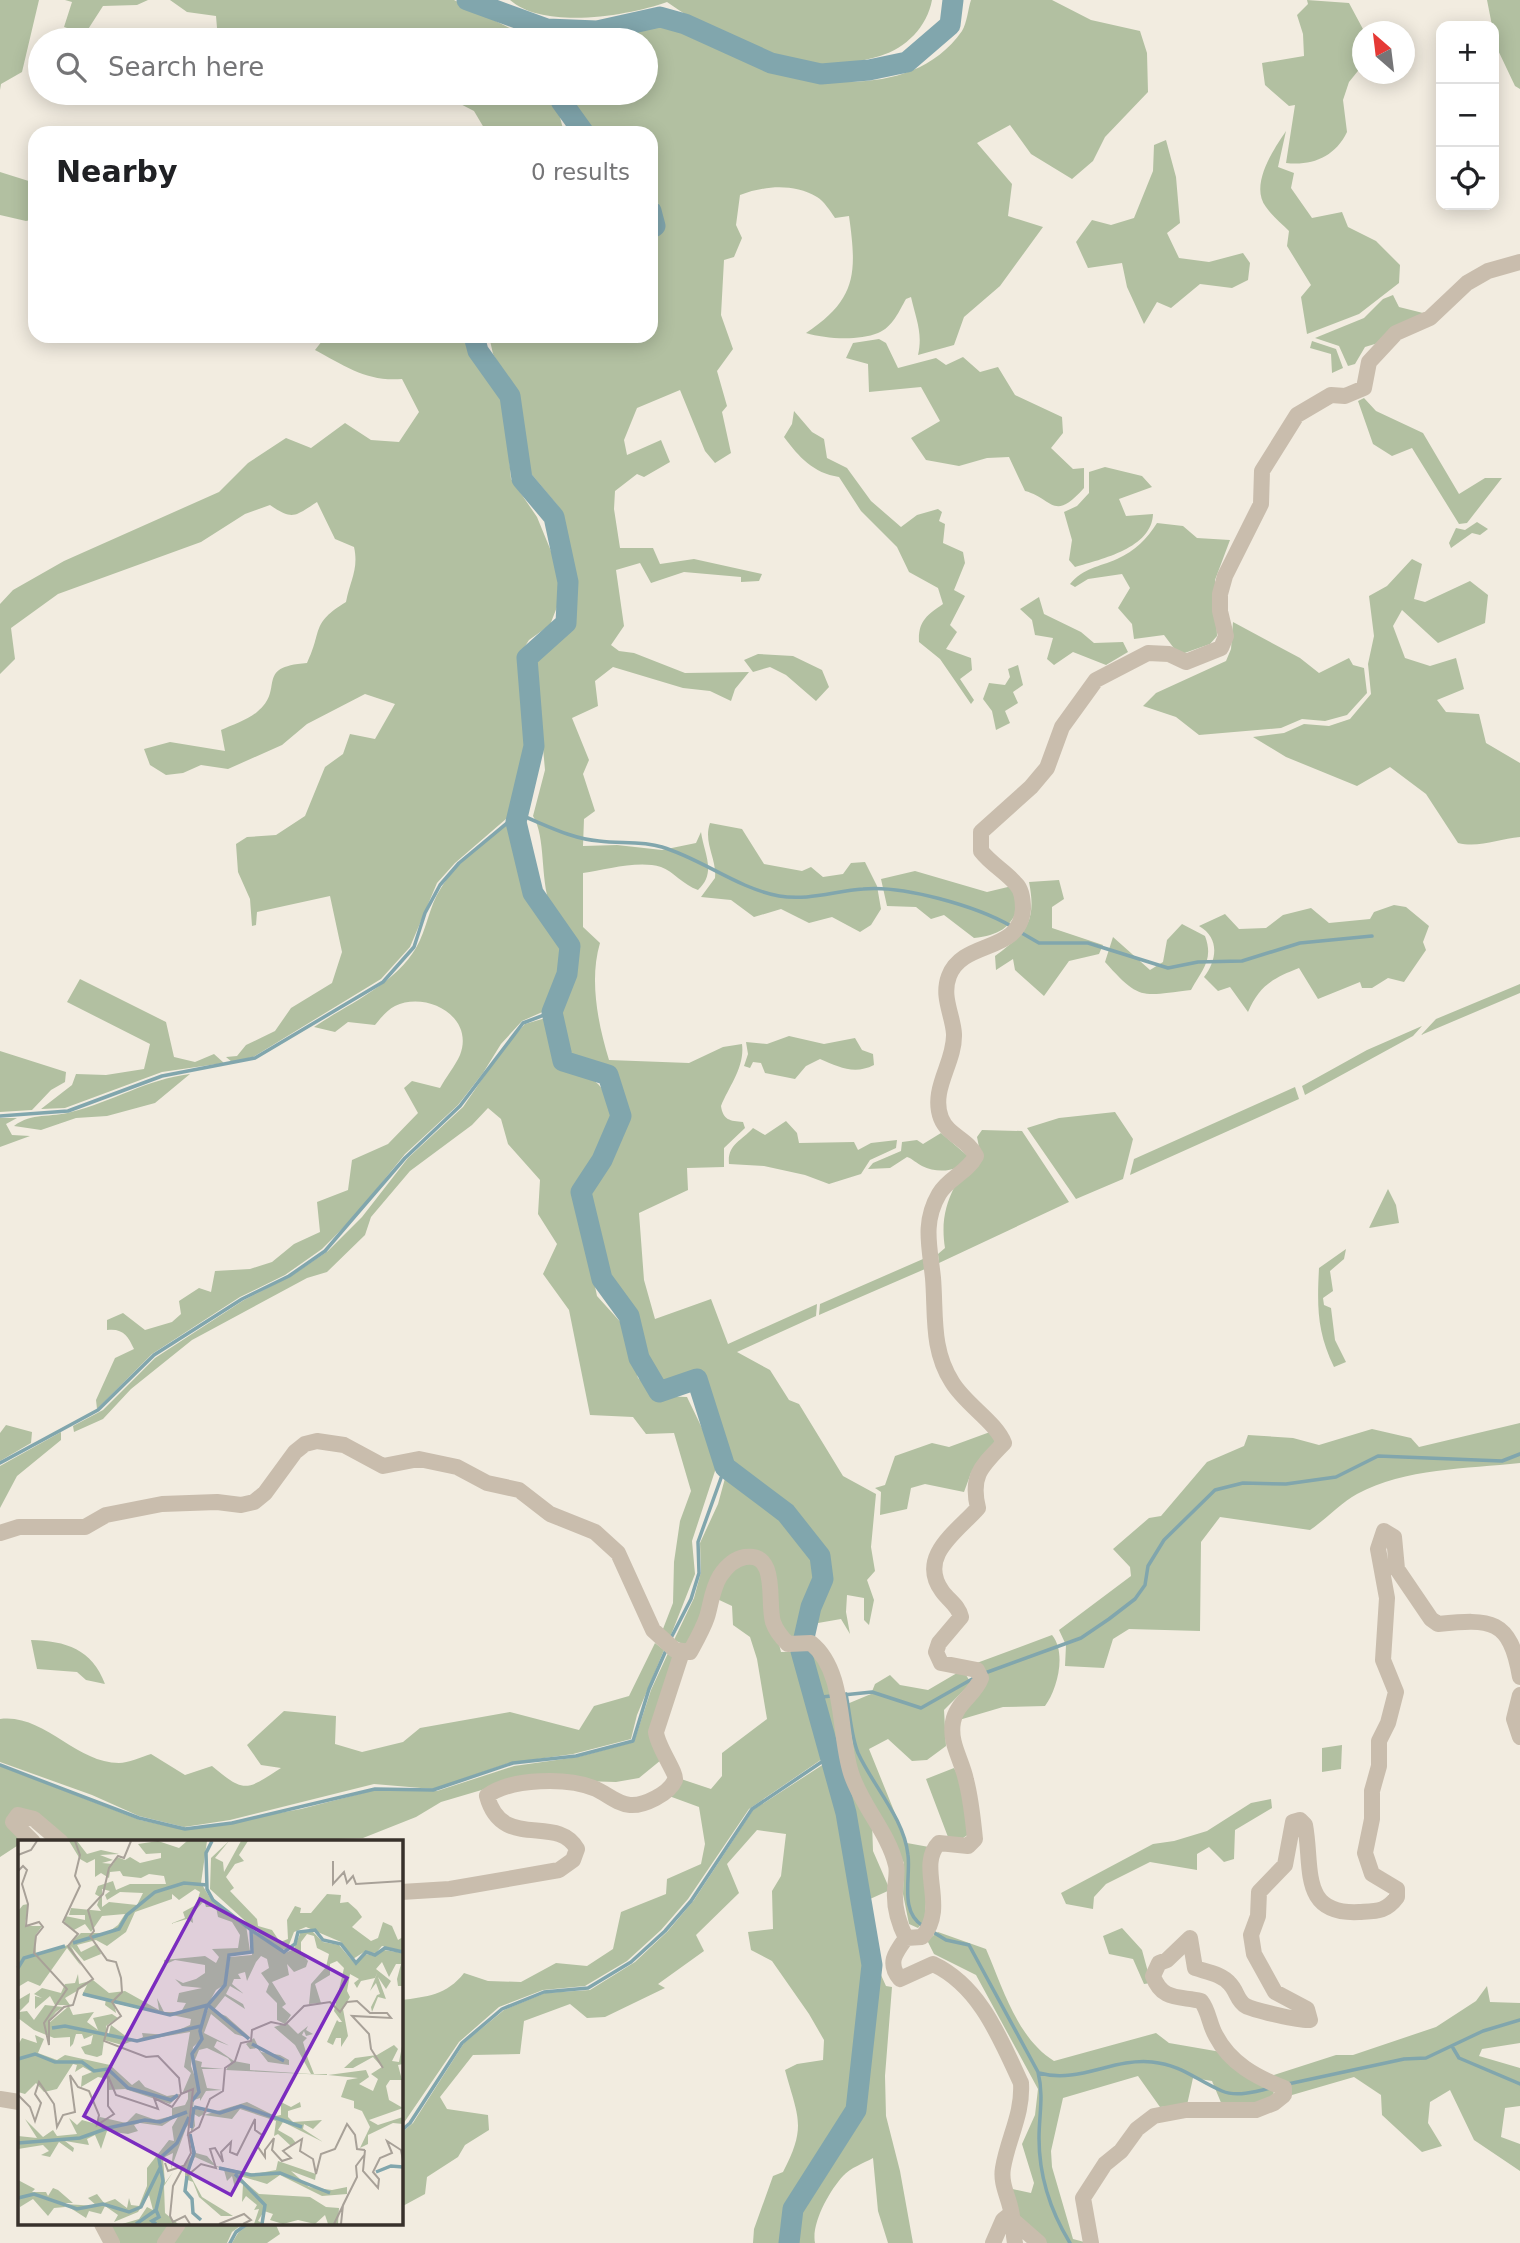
<!DOCTYPE html>
<html lang="en">
<head>
<meta charset="utf-8">
<style>
	:root { --surface:#fff; --page:#f2f2f2; --text:#202124; --muted:#757577; --line:#e0e0e0 }
	body { margin:0; font-family:"DejaVu Sans",sans-serif; background:var(--page); color:var(--text) }
	.controls { position:absolute; right:21px; top:21px; display:grid; overflow:hidden; border-radius:14px; box-shadow:0 4px 18px #0003 }
	.controls button { width:63px; height:63px; display:grid; place-items:center; padding:0; border:0; border-bottom:2px solid var(--line); background:var(--surface); color:var(--text); font:35px sans-serif }
	.compass { position:absolute; left:1352px; top:21px; width:63px; height:63px; border-radius:50%; background:var(--surface); box-shadow:0 4px 18px #0003; rotate:332deg }
	.list { margin:0; padding:0; list-style:none }
	h2 { display:flex; justify-content:space-between; align-items:center; height:91px; margin:0; padding:0 28px; font-size:30px }
	h2 small { font-size:23px; font-weight:400; color:var(--muted) }
	.icon { flex:none; width:38px; height:38px; fill:none; stroke:currentColor; stroke-width:2; stroke-linecap:round; stroke-linejoin:round }
	.map { position:relative; flex:none; width:1520px; height:2243px; overflow:hidden }
	.search { position:absolute; background:var(--surface); box-shadow:0 4px 18px #0003; left:28px; top:28px; width:630px; height:77px; display:flex; align-items:center; gap:18px; box-sizing:border-box; padding:0 24px; border-radius:38px; color:var(--muted); font-size:26px }
	.panel { position:absolute; background:var(--surface); box-shadow:0 4px 18px #0003; left:28px; top:126px; width:630px; height:217px; border-radius:21px }
	.map>svg:first-child { display:block }
	.green { fill:#b2c0a1 }
	.lines { fill:none; stroke-linecap:round; stroke-linejoin:round }
	.stream { stroke:#81a6ad; stroke-width:3.5 }
	.river { stroke:#81a6ad; stroke-width:21 }
	.minor { stroke:#c9bdad; stroke-width:16 }
	.inset-river { fill:none; stroke:#81a6ad; stroke-width:3.5 }
	.inset-road { fill:none; stroke:#a8a198; stroke-width:2 }
	.view { fill:#7b2cbf; fill-opacity:0.15; stroke:#7b2cbf; stroke-width:3.5 }
	.inset-edge { fill:none; stroke:#38312b; stroke-width:3.5 }
</style>
</head>
<body>
<div class="map">
<svg width="1520" height="2243" viewBox="0 0 1520 2243">
	<rect width="100%" height="100%" fill="#f2ece0"/>
	<path class="green" d="M0,0H39L22,72L1,84L0,90Z
		M65,0H148L137,5L103,6L85,34L64,27L72,2Z
		M170,0H454L533,40H218L216,16L187,12Z
		M510,0H932C927,27 906,48 880,56C797,81 734,48 667,2C628,16 544,30 510,0Z
		M971,0H1052L1091,20L1140,31L1147,53L1148,92L1105,137L1093,161L1072,179L1031,154L1010,125L977,143L1012,184L1008,216L1043,227L1000,286L964,317L954,345L918,355C923,333 916,319 911,297L906,299C899,311 893,327 878,333C858,341 826,339 806,333C857,299 857,273 849,216L835,218C830,211 824,201 817,197C793,183 764,186 740,195L736,225L742,238L734,257L724,260L721,315L733,349L717,371L727,406L722,412L731,453L715,463L705,451L680,390L637,408L624,440L627,455L661,440L670,462L644,477L637,474L615,491L614,509L620,548H653L660,564L694,559L762,574L759,581L741,582V577L684,572L651,583L640,563L616,570L624,626L611,645L619,651L634,653L685,673L749,672L735,689L731,701L710,691L683,688L613,667L595,681L598,706L572,718L589,760L583,774L595,811L584,819L583,846L617,845L662,850L696,843L701,832C704,854 717,872 698,890C683,885 673,871 661,867C638,860 605,870 583,873V927L600,943C589,980 598,1024 609,1060L689,1063L723,1047L742,1044C745,1067 729,1086 721,1106C723,1120 730,1121 743,1122L745,1128L724,1148V1167L687,1168L688,1190L639,1213L644,1280L655,1319L711,1299L728,1344L817,1304L816,1316L737,1352L770,1370L789,1400L799,1404L843,1476L876,1494L871,1547L875,1571L867,1580L874,1600L869,1625L864,1620V1598L847,1595L846,1612L850,1634L841,1619L818,1623L811,1638L806,1639L826,1580L823,1555L790,1511L728,1466L698,1369L664,1385L659,1374L642,1355L634,1311L606,1275L593,1225L590,1194L623,1132L627,1107L619,1081L609,1069L572,1054C567,1041 559,1026 559,1012C559,996 576,980 577,962C578,938 558,925 550,905C540,879 546,837 533,816L545,770L535,659L570,626L573,578L565,530L558,506L528,470L517,395L493,354L489,336H651V236L661,226V212L651,182V133H593L574,106L575,93H646V40H601C622,35 653,23 675,29C706,37 733,58 764,67C828,88 918,94 962,31C967,23 968,9 971,0Z
		M1307,0L1349,3L1364,31L1362,66L1349,82L1343,100L1347,132C1335,157 1312,166 1286,163L1295,105L1289,106L1265,85L1262,63L1304,56L1303,34L1297,15L1308,4Z
		M1487,0H1520V89L1515,86L1496,46Z
		M439,93H554L564,133H487L474,111Z
		M1286,131L1278,167L1294,173L1291,188L1312,218L1342,212L1348,227L1376,241L1400,265L1399,283L1359,314L1307,334L1301,297L1311,285L1287,246L1289,231C1281,223 1272,216 1266,207C1249,185 1274,149 1286,131Z
		M1166,140L1176,177L1180,223L1167,233L1179,258L1209,262L1243,253L1250,263L1248,280L1232,288L1200,284L1171,308L1157,302L1144,324L1127,287L1122,263L1088,268L1076,242L1092,220L1111,225L1134,218L1153,171L1154,145Z
		M0,172L35,183V219L26,221L0,215Z
		M1393,295L1399,307L1423,313L1378,343L1365,347L1355,364L1348,366L1339,346L1315,338L1364,318L1383,299Z
		M326,336H463L472,359L497,393L505,410L511,479L537,517L553,556L559,582L557,607L550,625L529,640L518,657L530,748L514,812L455,863L437,883L410,947L381,979L253,1057L232,1062L226,1057L237,1056L246,1045L275,1031L291,1008L332,983L342,952L330,896L257,912L256,925L252,926L250,899L238,872L236,844L247,837L276,835L305,816L325,767L343,754L350,734L375,739L395,704L365,694L307,724L282,745L228,769L201,765L183,773L166,775L150,765L144,749L170,742L225,751L221,730C232,725 247,720 257,712C286,689 253,667 307,663C323,630 310,624 346,602C350,581 359,569 354,547L335,539L317,502C295,516 293,521 270,505L245,514L201,542L58,594L11,628L15,659L0,674V604L13,590L64,561L219,492L248,463L286,438L311,448L345,423L371,440L399,442L419,412L402,379C367,382 345,366 315,350Z
		M879,339L886,343L898,368L936,358L946,365L963,357L980,372L998,367L1015,395L1062,417L1063,433L1051,448L1073,469L1084,468V488C1053,523 1053,498 1025,491L1009,457L987,458L959,466L926,460L911,438L940,421L921,387L869,392L868,364L846,358L853,343Z
		M1312,341L1336,349L1343,368L1332,373L1331,354L1310,348Z
		M1364,398L1376,411L1423,433L1459,494L1485,478H1502L1467,523L1459,524L1412,448L1392,456L1373,444L1358,401Z
		M794,411L812,432L824,439L827,458L847,468L871,501L901,527L917,515L938,509L942,512L939,521L945,524L943,543L963,552L965,563L954,590L965,596L950,625L957,632L946,649L971,658L972,670L960,679L974,700L971,704L940,659L919,642C918,621 927,615 943,604L938,588L909,572L897,547L861,511L839,477C813,473 799,457 784,437L792,424Z
		M1105,467L1142,476L1152,487L1119,499L1126,516L1153,514C1152,548 1102,559 1075,567L1069,560L1072,540L1064,512L1077,506L1089,493V472Z
		M1477,522L1488,529L1480,535L1472,533L1451,548L1449,543L1456,528L1465,530Z
		M1157,523L1183,526L1197,538L1230,540L1215,580L1217,636L1210,644L1179,655L1164,635L1134,639L1132,624L1118,608L1130,588L1122,574L1088,579L1075,587L1070,584C1083,568 1099,567 1117,559C1135,551 1147,539 1157,523Z
		M1412,559L1422,564L1414,599L1425,602L1470,581L1488,595L1485,623L1438,643L1402,610L1393,626L1405,658L1430,666L1456,658L1464,689L1437,700L1446,712L1479,714L1486,743L1520,763V837C1499,839 1479,848 1458,843L1426,794L1390,767L1357,786L1286,757L1253,737L1284,733L1304,724L1329,726L1350,719L1371,694L1368,664L1374,636L1369,596L1387,586Z
		M1039,597L1044,614L1081,632L1094,643L1123,642L1128,652L1106,665L1073,652L1054,665L1047,659L1053,638L1035,635L1032,620L1020,609Z
		M1233,622L1300,658L1319,673L1349,658L1353,665L1364,668L1367,693L1347,715L1325,721L1302,719L1281,728L1199,735L1176,717L1143,706L1156,693L1226,661L1231,649Z
		M758,654L793,656L822,670L829,687L816,701L786,675L770,667L753,672L744,660Z
		M1018,665L1023,685L1013,692L1018,703L1005,711L1010,723L996,730L992,711L983,699L989,683L1005,685L1010,677L1008,669Z
		M516,817L514,825L531,894L564,948V968L547,1010L522,1021L501,1044L483,1073L458,1105L405,1154L354,1217L322,1249L285,1275L240,1297L152,1354L97,1409L96,1400L115,1358L134,1349C128,1336 123,1328 107,1330V1320L123,1313L145,1330L172,1322L181,1314L179,1301L199,1288L211,1292L215,1271L250,1269L272,1262L294,1244L320,1232L317,1202L348,1190L352,1160L388,1144L418,1113L404,1088L412,1081L440,1088C446,1077 455,1066 460,1055C475,1016 426,991 395,1006C387,1010 380,1019 375,1025L348,1022L335,1032L314,1027C348,1004 394,985 416,948C427,929 429,906 441,888C458,859 491,838 516,817Z
		M710,823L742,829L764,864L802,871L811,867L823,877L843,874L851,863L865,862L877,886L881,909L871,925L860,932L832,917L809,923L781,909L754,917L731,900L701,897L715,878C717,858 703,843 710,823Z
		M915,871L987,892L1012,886L1020,900C1013,927 1001,935 974,938L944,915L931,919L916,907L887,906L881,879Z
		M1059,880L1064,899L1052,907V928L1103,945L1099,954L1069,961L1044,996L1015,970L1013,959L996,970L995,956C1026,933 1037,922 1029,882Z
		M1394,905L1406,907L1429,926L1423,942L1426,950L1404,982L1388,978L1372,988H1362L1360,982L1318,999L1299,968C1273,978 1259,986 1248,1012L1230,987L1218,991L1204,977C1217,960 1220,938 1199,926L1225,914L1239,929L1266,928L1283,915L1311,908L1329,923L1370,919L1374,912Z
		M1182,924L1205,936C1214,960 1202,970 1191,990C1141,996 1140,1001 1105,962L1113,937L1150,970L1163,962L1167,940Z
		M80,979L166,1022L174,1057L195,1062L214,1054L224,1063L162,1072L65,1108L41,1109L72,1085L76,1074L106,1075L144,1069L150,1044L67,1002Z
		M1520,984V993L1421,1035L1436,1019Z
		M549,1017L558,1064C593,1078 604,1079 614,1118L576,1194L597,1296L624,1326L638,1378L660,1396L687,1397L715,1455V1471L692,1541L695,1574L669,1640L661,1634L673,1603L674,1562L680,1521L691,1491L674,1433L646,1434L633,1417L590,1415L569,1310L543,1274L557,1244L538,1214L540,1180L508,1144L501,1119L488,1108L472,1125L410,1171L371,1217L365,1235L327,1272L307,1278L192,1340L131,1389L103,1419L74,1432L73,1426L103,1410L155,1358L244,1300L291,1276L328,1251L362,1217L408,1158L463,1107L505,1046L525,1024Z
		M1422,1026L1413,1036L1305,1095L1302,1086L1367,1050Z
		M789,1036L824,1044L855,1038L862,1050L873,1054L874,1065C854,1075 839,1067 820,1059L806,1066L795,1079L765,1073L761,1063L753,1062L750,1068L744,1066L748,1054L746,1042L767,1044Z
		M0,1051L66,1072L65,1082L51,1090L32,1110L0,1112Z
		M190,1074L155,1103L107,1116L76,1118L41,1130L14,1126C32,1112 51,1118 71,1112C112,1102 147,1079 190,1074Z
		M1295,1087L1299,1099L1130,1175L1134,1159Z
		M1115,1112L1133,1139L1123,1179L1076,1199L1027,1128L1059,1118Z
		M0,1118H17L6,1124L12,1135L30,1136L0,1147Z
		M786,1121L797,1133L799,1143L854,1142L858,1150L871,1143L897,1140L896,1148L870,1160L861,1174L829,1184L805,1175L764,1166L729,1164C727,1145 741,1141 753,1128L765,1135Z
		M982,1130L1022,1131L1069,1202L939,1263L938,1254L945,1248C938,1205 957,1181 979,1147L977,1137Z
		M941,1133L969,1157C960,1172 938,1174 922,1166C916,1163 913,1159 907,1157L890,1168L868,1169L873,1163L901,1151L902,1142L917,1140L923,1144Z
		M1388,1189L1396,1205L1399,1223L1369,1228Z
		M1346,1249L1344,1259L1330,1271L1333,1291L1323,1298L1324,1305L1331,1308L1335,1340L1346,1362L1334,1367C1317,1332 1317,1307 1319,1268Z
		M923,1259L925,1269L819,1315L820,1304Z
		M1520,1423V1463C1467,1469 1405,1468 1357,1494C1342,1502 1325,1520 1310,1530L1220,1517L1201,1542L1200,1631L1129,1629L1113,1639L1104,1668L1065,1666L1066,1645L1059,1630L1131,1576L1130,1567L1113,1549L1149,1518L1161,1516L1207,1462L1244,1446L1248,1435L1293,1438L1319,1445L1372,1429L1411,1438L1419,1447Z
		M6,1425L32,1432L31,1443L0,1461V1433Z
		M61,1432V1440L17,1476L0,1508V1466Z
		M990,1432L996,1440L971,1473L964,1492L925,1484L911,1488L907,1509L880,1515L881,1492L875,1488L885,1485L895,1456L932,1443L949,1447Z
		M727,1471C755,1494 823,1537 820,1578C819,1589 803,1625 799,1639H787L780,1630L773,1576L748,1552L709,1595L687,1646L674,1640L694,1598L701,1572L700,1543L718,1504Z
		M758,1561L781,1652H797L825,1757L749,1809L688,1899L661,1930L627,1961L585,1986L543,1990L499,2007L459,2042L401,2127V2000C426,1997 447,1995 464,1973L488,1981L521,1982L556,1963L587,1966L613,1949L621,1912L666,1894L667,1879L701,1864L705,1844L699,1807L669,1796L681,1779L711,1789L722,1776V1753L767,1719L757,1659L750,1637L733,1625L732,1606L715,1598L734,1564Z
		M1052,1635C1067,1653 1057,1690 1045,1706L1003,1707L959,1720L981,1690L974,1664Z
		M31,1640C66,1641 92,1649 105,1684L86,1680L77,1672L37,1669Z
		M655,1643L664,1650L637,1715L631,1739L573,1754L509,1763L433,1789L374,1784L230,1820L184,1827L139,1816L92,1795L0,1762V1719C43,1713 76,1763 119,1763C128,1763 141,1757 151,1754L185,1775L212,1766C244,1793 246,1791 281,1768L261,1765L247,1745L284,1711L336,1716L335,1744L362,1752L403,1742L420,1728L510,1712L579,1730L594,1706L629,1696Z
		M808,1650L823,1663L872,1822L873,1851L890,1890L870,1899L881,1975L886,1986L892,1987L885,2076L886,2116L900,2171L913,2243H888L878,2211L873,2158C864,2163 850,2168 843,2176C830,2190 811,2223 815,2243H793L795,2214L802,2198L859,2110L874,1975L873,1946L848,1810L804,1655Z
		M669,1651L676,1656L657,1707L661,1760L639,1778L616,1782L581,1781L485,1789L441,1802L416,1817L363,1838L263,1842H63L17,1812L23,1842L0,1857V1766L140,1820L186,1830L301,1809L375,1790L437,1791L514,1766L578,1757L634,1742L651,1690Z
		M957,1673L966,1675L971,1683L944,1710L946,1746L927,1760L912,1761L888,1739L869,1749L907,1843L929,1847L925,1920L918,1928L909,1924L903,1894L904,1863L863,1788L855,1761L847,1704L871,1694L875,1684L890,1675L900,1685L928,1690Z
		M1342,1745L1341,1769L1322,1772V1748Z
		M827,1762L843,1813L870,1966L854,2110L790,2209L786,2243H753L754,2229L773,2176L783,2172C807,2126 798,2118 785,2070L797,2064L823,2060L824,2040L809,2014L772,1961L751,1950L748,1932L773,1929L772,1891L781,1876L786,1834L757,1830L727,1864L739,1893L696,1935L704,1951L658,1984L665,1988L605,2017L587,2018L570,2004L524,2021L520,2054L473,2055L440,2097L447,2109L488,2115L489,2130L465,2145L458,2157L427,2177L425,2194L401,2207V2133L413,2123L464,2043L504,2010L545,1993L590,1990L635,1962L668,1931L694,1900L753,1810Z
		M954,1768L963,1785L969,1834L963,1838L948,1837L926,1779Z
		M1271,1799L1272,1808L1235,1830L1234,1859L1224,1862L1209,1847L1197,1854V1870L1150,1862L1106,1884L1094,1897L1093,1909L1066,1904L1061,1893L1153,1844L1174,1841L1207,1831L1251,1803Z
		M1122,1928L1142,1950L1151,1983L1144,1984L1133,1959L1109,1954L1103,1936Z
		M938,1932L986,1949C1003,1988 1017,2038 1054,2061L1156,2033L1169,2043L1221,2052L1274,2090L1273,2096L1262,2102L1222,2105L1212,2081L1193,2078L1187,2105L1160,2107L1138,2076L1063,2098L1051,2151L1052,2167L1073,2239L1088,2243H1045L1018,2216L1008,2188L1031,2193L1034,2183L1022,2144L1035,2115L1038,2089L976,1975L934,1954L927,1940Z
		M1487,1986L1490,2002L1520,2003V2043L1482,2049L1479,2056L1520,2068V2106L1505,2108L1501,2137L1520,2144V2171L1474,2140L1450,2090L1430,2102L1428,2123L1442,2146L1422,2152L1382,2115L1381,2095L1354,2077L1292,2095L1279,2105L1287,2093L1268,2077L1336,2055H1353L1436,2027L1476,2001Z
		M110,2224H174L160,2243H120Z
		M182,2224H243L232,2232L227,2243H168Z
		M249,2224H279L276,2225L280,2234L267,2243H232L238,2233Z"/>
	<g class="lines">
		<path class="stream" d="M1020,932L1039,943H1088L1168,968L1198,962L1242,961L1300,943L1372,936
			M0,1116L68,1111L162,1076L255,1058L383,982L414,947L425,913L440,885L459,863L518,814C544,824 571,839 599,841C620,844 640,840 662,847C702,859 737,888 779,896C808,901 835,891 863,889C903,885 976,906 1011,926
			M0,1463L98,1410L154,1355L242,1299L289,1276L325,1251L405,1158L460,1106L523,1023L552,1012
			M671,1638L691,1599L699,1573L698,1542L725,1467
			M985,1673L1081,1638L1109,1619L1135,1599L1145,1585L1148,1566L1164,1540L1215,1490L1243,1483L1286,1484L1336,1477L1378,1456L1502,1461L1520,1454
			M846,1694C850,1713 851,1736 858,1753C873,1786 904,1818 908,1855C911,1877 899,1912 923,1926
			M843,1695L872,1692L921,1708L974,1678
			M813,1698L831,1696
			M0,1765L139,1818L185,1829L232,1823L375,1789L433,1790L513,1763L576,1756L633,1741L649,1689L667,1648
			M933,1932L946,1940L969,1945L1038,2072C1044,2096 1039,2115 1039,2138C1039,2175 1051,2212 1070,2243
			M1453,2048L1459,2058L1520,2084
			M1039,2073C1079,2084 1112,2058 1152,2062C1182,2065 1196,2080 1222,2091C1236,2097 1255,2092 1270,2088
			M1288,2084L1404,2059L1426,2058L1483,2031L1520,2020
			M401,2131L410,2123L462,2043L502,2009L544,1992L588,1988L631,1962L665,1931L691,1901L752,1809L829,1757
			M230,2243L236,2232L247,2224"/>
		<path class="river" d="M467,0L547,29L553,40
			M547,29L597,31L660,17L685,24L771,63L821,74L869,70L907,62L950,25L953,0
			M562,93L561,101L584,133
			M651,211L655,226L651,228
			M474,336L478,351L510,396L522,479L554,517L568,582L566,623L527,658L534,746L516,822L533,893L570,946L567,974L552,1012L563,1061L608,1075L621,1116L602,1160L581,1192L602,1279L629,1316L639,1358L659,1392L697,1379L725,1467L786,1513L820,1556L823,1579L811,1607L801,1651L846,1813L872,1965L856,2110L793,2209L789,2243"/>
		<path class="minor" d="M0,1533L19,1527H85L106,1515L162,1504L217,1502L241,1505L254,1502L265,1493L295,1452L305,1444L317,1441L344,1445L383,1466L419,1459L457,1467L487,1483L519,1490L550,1514L595,1532L618,1553L653,1630L675,1650L690,1652C696,1641 703,1629 707,1617C711,1604 712,1589 720,1576C726,1567 733,1559 745,1557C779,1552 767,1603 773,1622C776,1631 782,1638 788,1644L811,1643C846,1671 838,1733 851,1773C861,1805 888,1832 896,1865C898,1873 895,1883 895,1891C894,1907 899,1924 906,1938L922,1937C949,1907 916,1866 939,1843L968,1846L975,1839C973,1819 971,1799 966,1780C962,1760 949,1743 953,1722C956,1703 975,1695 981,1678L977,1670L941,1663L936,1652L939,1643L961,1617C958,1605 949,1601 942,1591C917,1556 958,1531 978,1508C970,1475 982,1466 1004,1443C996,1422 965,1404 952,1382C931,1349 936,1315 933,1278C930,1248 922,1223 939,1194C948,1178 967,1173 976,1156C968,1139 948,1136 941,1118C930,1089 955,1063 954,1034C953,1015 941,997 949,976C963,939 1020,954 1023,909C1023,901 1022,890 1016,884C1006,872 991,864 981,851V832L1031,787L1047,768L1062,727L1096,680L1148,653L1169,654L1186,662L1221,648L1226,636L1220,611V594L1225,576L1261,504L1262,471L1297,415L1331,395L1345,396L1364,388L1369,362L1396,333L1430,318L1467,283L1488,271L1520,262
			M1520,1695L1514,1719L1520,1737
			M33,1842L13,1822L18,1815L34,1819L61,1842
			M401,1892L450,1889L559,1870L573,1860L577,1849C557,1813 502,1852 487,1796C511,1778 568,1777 596,1789C607,1794 617,1804 630,1805C644,1806 669,1794 675,1780C677,1773 657,1746 656,1732L682,1652
			M906,1938C895,1953 887,1963 900,1979L933,1964C980,1986 1000,2038 1021,2083C1023,2114 1008,2138 1003,2168C1000,2185 1010,2199 1012,2216C1014,2225 1013,2234 1015,2243
			M0,2099L19,2102
			M102,2224L112,2243
			M165,2243L178,2224
			M993,2243L1003,2220L1008,2216L1039,2243
			M1091,2243L1083,2198L1105,2164L1121,2151L1137,2129L1154,2116L1186,2110H1256L1274,2103L1284,2095V2088C1256,2077 1230,2063 1216,2036C1209,2024 1209,2011 1201,2001C1179,1996 1162,2001 1153,1976L1159,1963L1167,1960L1190,1938L1195,1968C1207,1972 1222,1974 1230,1984C1237,1991 1237,2001 1246,2006C1253,2010 1304,2022 1310,2020L1307,2009L1275,1992L1254,1954L1251,1935L1258,1916L1259,1892L1285,1865L1293,1822L1300,1820L1305,1825C1313,1867 1299,1915 1359,1912C1377,1911 1386,1912 1397,1897V1889L1372,1874L1365,1853L1372,1819V1791L1379,1766V1741L1388,1723L1396,1692L1383,1660L1387,1598L1378,1549L1384,1531L1394,1537L1397,1569L1431,1619L1438,1624C1491,1619 1510,1618 1520,1677"/>
	</g>
	<g transform="translate(18 1840)">
		<rect width="385" height="385" fill="#f2ece0"/>
		<path d="M51,1H59L69,14L83,10L101,14L82,15L95,20L84,23L95,24L99,17L107,20L112,17L122,23L143,18V13L128,14L120,4L140,1L161,8L169,1H189L183,43L194,61L228,85L232,111L210,115L206,145L198,150L189,166L181,191L184,199L175,207L173,226L177,237L175,214L185,199L183,188L191,166L208,145L212,117L234,115L235,93L267,113L276,109L283,91L293,90L305,102L321,105L337,124L347,114L357,116L366,110L385,113V146H380L379,139L383,124H378L371,137L364,122L358,129L373,141L368,149L360,137L368,159L360,157L354,172L353,167L359,155L362,154L358,143L352,151L360,131L357,138L343,141L339,148L336,143L341,139L332,134L329,151L332,157L325,169L330,196L323,207V198H318L315,205L309,202L319,180L321,182H324L316,171L326,128L319,121L312,124V135L297,144L303,163L291,164L293,144L308,127L311,114L299,108L296,96L289,94L283,102V113L290,121L288,127L276,132L269,124L271,135L254,142L268,164L264,167L273,175L267,184L259,180V163L248,152L251,144L243,133L251,128L249,119L243,116L238,122L229,141L227,132L220,134L223,139H216L214,144L226,154L212,146L208,154L225,164L227,169L207,156L195,171L208,176L234,199L217,194L193,174L186,193L212,206L199,201L196,207L216,221L232,224V230L293,234L277,205L256,187L269,183L280,194L290,186L288,190L295,194L288,196L286,191L284,195L289,198L285,202L290,219L296,234H309V235L208,230L213,222L210,218L189,208L181,210L177,220L184,222L183,227L206,229H184L189,248L204,250L188,251L182,261V258L176,260L175,268L189,272L181,277L176,274L177,286L173,293V281L168,288L153,329L155,313L145,318L147,343L155,332L146,346L147,373L160,384H104L121,379L129,367L135,370L131,355L120,372L96,382L100,375L87,366L83,374L71,371L68,378L46,364L79,366L70,358L79,354L86,363L97,359L109,368L111,358L113,365L121,366L129,346V328L151,300L156,301L154,287L161,275L144,286L122,283L116,285L120,291L110,294L89,291L83,309L77,295L69,299L71,305L47,301L56,308L55,312L41,302L32,317L23,315L31,311L25,305L0,309V296L19,298L7,279L25,297L35,290L39,296L59,294L51,278L59,285L64,280L78,284L82,277L108,283L118,273L138,280L154,276V268L167,265L170,259V252L164,254L173,233L166,227L172,192L115,202L125,197L124,193L149,195L172,185L173,179L96,163L98,173L87,165L88,159L64,155L69,145L47,158L52,165H37L32,156L17,169V156L24,158L16,154L24,148L43,153L47,144L57,143L60,134L61,144L75,140L91,153L107,151L141,170L139,158L146,172H163L168,163L159,162L161,153L184,148L164,146L157,139L165,143L178,139L187,133V125L157,120L146,125V120L187,116L198,123L201,117L194,109L220,108L222,95L214,82L200,77L198,67H188L186,61L174,74L175,83L169,79L152,84L167,78L165,72L178,65L182,52L177,49L161,60L154,54V59L117,72L108,92L89,106L78,100L59,105L63,112L79,104L83,114L66,121L53,106L63,126L49,108L22,146L10,141L0,147V71L5,65L10,64L7,86H24L17,96L18,115L50,105L63,93H89L100,85L107,74L84,76L73,92L67,84L56,90L46,84L47,76L67,80V75H51L53,68L83,71L79,65L82,57L77,54L80,46L95,41L98,50L112,44H148L146,36L131,34L123,38L105,36L102,31L92,32L91,38L83,33L77,37V19L69,23L62,19ZM84,49L92,51L87,55L89,60L102,52L125,53L119,65L91,62L84,67ZM211,1L197,18L205,22L206,32L223,1H230L221,15L226,21L217,24L208,37L216,48L212,51L239,79L240,86L254,90L262,102L270,99L269,80L277,66L283,68L282,73H293L309,54L323,55L322,63L330,62L339,70L344,77L334,87L353,101L360,98L365,82L374,86L380,100L385,97V111L364,106L358,113L346,112L335,119L323,102L288,87L276,92L269,110L256,107L192,49L193,18ZM12,153L11,162L1,172L9,171L16,180L27,165L45,167L38,172L31,181V183L51,166L55,175L76,172L69,182L80,190L75,178L94,174L100,178L88,186L90,197L93,185L114,201L104,205L86,200L84,215L79,217L67,214L63,207L73,204L75,195L66,199L64,194H58L55,204L52,207V197L36,198L16,190L0,178V160ZM17,195L26,199L20,213L39,220L47,215L92,225L114,245L121,240L127,247L149,256L162,254L152,264L107,249L90,250V239L80,237L63,247L64,236L74,232L65,227L57,232L59,225L55,224L39,249L26,252L18,243L7,254L0,252V205L4,198L19,203ZM236,198L243,212L262,215L271,220V225L250,222L239,208L232,209L228,204ZM385,201V224L380,225L384,240H372L368,246L371,260L385,268L351,280L360,285L385,277V284L375,283L350,295V304L342,308L352,287L344,271L336,268V261L323,257L329,240L340,238L310,235L348,230L351,237L341,244L355,251L360,239L353,234L364,227L355,217L335,228H326L337,218L359,215L376,205L380,209L374,221L381,222ZM229,262L257,276L263,275V262L273,267L282,262L283,267L270,271V277L275,282L304,280L295,289L286,284L285,289L305,302L265,282L260,290L274,298L278,303L273,306L260,294L256,296L258,281L222,269L214,279L186,275ZM173,295L178,313L189,316L198,326L236,334L258,330L260,321L298,334L297,340L273,331L291,347L314,350L329,347V354L304,356L262,335L249,344L219,335L241,354L292,357L308,367L321,368L320,384H310L307,375L297,384L280,380L265,384L252,380L255,374L246,371L240,381L247,384H236L241,369L236,370L239,365L228,356L224,362L225,344L219,341L217,348L214,336L209,341L206,330L177,317L170,331L184,357L215,376H203L181,357L175,342L167,339V323L175,315ZM0,340L17,349L14,352H28L30,356L35,348L40,350L55,363H45L47,367L36,368L30,376L15,359L2,367Z" fill="#b2c0a1" fill-rule="evenodd"/>
		<path class="inset-river" d="M233,90L266,112L277,104L280,92L297,90L305,100L323,104L338,123L348,112L357,115L367,108L385,112M55,103L101,89L109,75L137,52L166,43L189,45M0,128L6,118L47,106M65,154L152,175L190,165L231,199M34,188L47,186L119,201L183,186M234,204L266,221M0,219L17,214L37,222H64L76,231L90,229L110,248L153,260L160,255M174,261L181,252L174,214L184,199L182,191L189,166L207,145L211,115L234,112L233,90L195,60L189,49L188,13L194,1M176,267L202,273L223,266L284,287M173,288L176,267M0,303L62,298L90,288L127,280L142,282L169,272M201,328L233,335L262,333L312,353M170,331L176,313L172,294M358,332L373,326L385,327M217,334L247,365L244,384M169,336L167,351L174,359L175,373L183,380M0,358L16,354L59,369L85,364L111,372L123,367L143,326M138,370L145,341L141,319L159,303L171,277M118,384L138,370L141,377L134,381L138,384"/>
		<path class="inset-road" d="M113,1L106,18L100,16L91,28L85,54L70,70L76,91L72,96L89,120L98,122L103,138L104,152L94,162L103,176L90,186L86,201L128,217L140,216L161,238L163,254L175,249L170,294L181,287L192,259L205,251L207,228L217,221L223,203L233,201L234,190L253,182L267,185L286,166L312,162L322,172L329,162L339,161L352,173H369L373,178L334,176L351,194L353,209L365,228M0,15L13,10L19,1M315,21V44L326,32L329,43L335,36L338,44L385,41M0,31L5,26L9,30L4,44L10,64L8,86L21,82L25,87L18,96L16,113L49,149L26,183L31,205V181L46,167L55,165L60,149L75,139L50,106L60,94L45,82L62,46L57,36L62,15L57,1M0,255L12,267L17,281L23,263L17,254L21,242L36,264L39,287L45,275L57,272L52,235L60,247L71,251L81,275L79,285L96,274L90,266V236L98,255L140,269L136,258L154,267L163,254M170,294L173,313L155,346L152,376L155,382L167,376L172,384M347,310L345,331L360,348L361,339L355,332L362,318L374,313L369,301L383,310L385,320M147,323L150,331L165,326L170,335L183,324L198,328L192,309L197,308L205,322L203,312L213,302L212,312L219,315L237,279V290L244,295L240,307L247,317V310L256,298L254,310L264,321L273,318L265,311L284,299L282,311L295,319L298,334L303,314L317,309L329,284L337,295L339,309L347,310M201,384L226,374L233,380L225,384M316,384L330,355M323,384L325,365L339,337L338,326L347,314"/>
		<path class="view" d="M182,59L329,138L213,355L66,276Z"/>
		<rect width="385" height="385" class="inset-edge"/>
	</g>
</svg>
<div class="controls">
<button>+</button>
<button>−</button>
<button><svg class="icon" aria-label="locate" viewBox="0 0 24 24"><circle cx="12" cy="12" r="6"/><path d="M12 2v4M12 18v4M2 12h4M18 12h4"/></svg></button>
</div>
<svg class="compass" viewBox="-18 -18 36 36"><path d="M0-13l5 13h-10z" fill="#e53935"/><path d="M0 13l5-13h-10z" fill="#757577"/></svg>
<div class="search"><svg class="icon" aria-label="search" viewBox="0 0 24 24"><circle cx="10" cy="10" r="6"/><path d="M15 15l6 6"/></svg>Search here</div>
<section class="panel">
<h2>Nearby<small>0 results</small></h2>
<ul class="list">
</ul>
</section>
</div>
</body>
</html>
